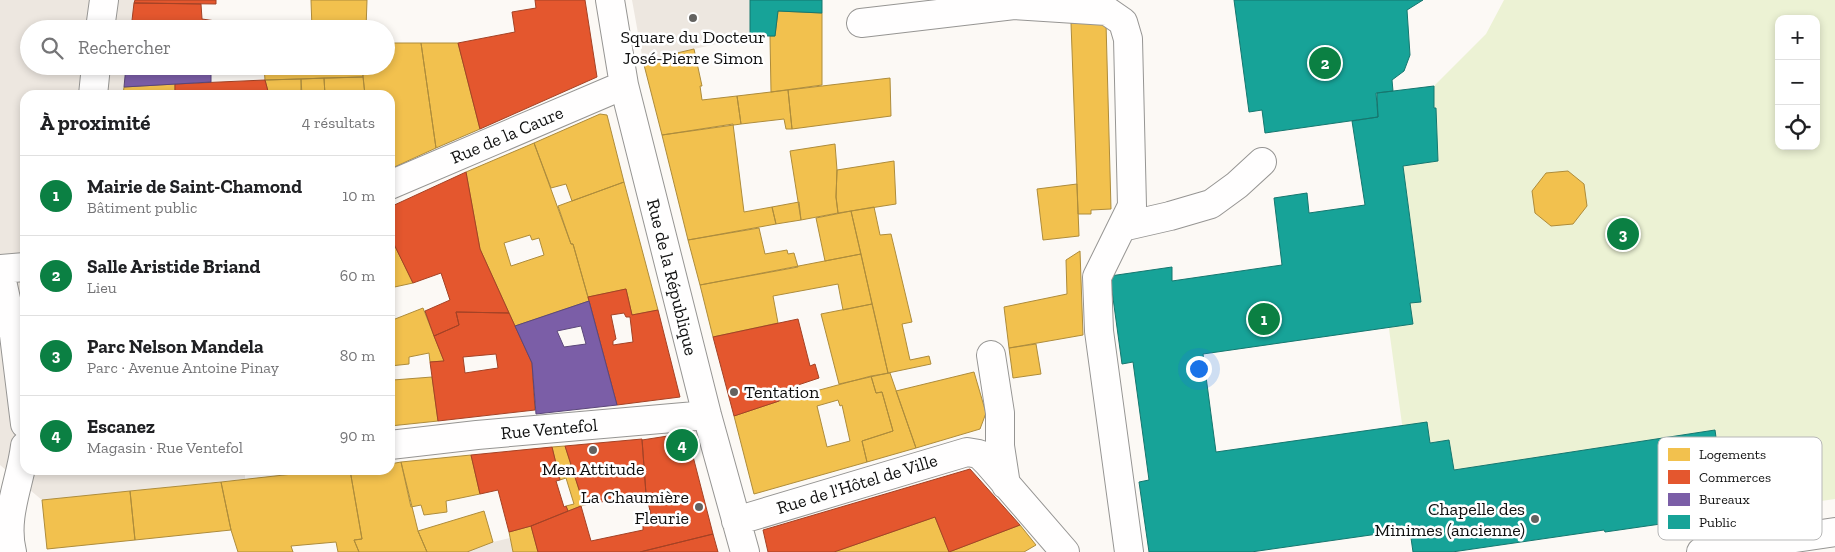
<!DOCTYPE html>
<html lang="fr">
<head>
<meta charset="utf-8">
<style>
	:root { --surface:#fff; --page:#f6f6f6; --text:#202124; --muted:#757577; --line:#e0e0e0; --accent:#0b8043 }
	body { margin:0; font-family:"Zilla Slab",serif; background:var(--page); color:var(--text) }
	.controls { position:absolute; right:15px; top:15px; display:grid; overflow:hidden; border-radius:10px; box-shadow:0 2px 8px #0003 }
	.controls button { width:45px; height:45px; display:grid; place-items:center; padding:0; border:0; border-bottom:1px solid var(--line); background:var(--surface); color:var(--text); font:25px sans-serif }
	.you { position:absolute; left:1198px; top:368px; width:18px; height:18px; margin:-12px; border:4px solid #fff; border-radius:50%; background:#1a73e8; box-shadow:0 0 0 8px #1a73e833 }
	.badge { display:grid; place-items:center; width:32px; height:32px; border-radius:50%; background:var(--accent); color:#fff; font-size:16px; font-weight:700 }
	.pin { position:absolute; translate:-50% -50%; border:2px solid #fff; box-shadow:0 1px 5px #0006 }
	.list { margin:0; padding:0; list-style:none }
	h2 { display:flex; justify-content:space-between; align-items:center; height:65px; margin:0; padding:0 20px; font-size:21px }
	h2 small { font-size:16px; font-weight:400; color:var(--muted) }
	.list li { display:grid; grid-template-columns:32px 1fr auto; gap:15px; align-items:center; box-sizing:border-box; height:80px; padding:0 20px; border-top:1px solid var(--line) }
	.list b { display:block; font-size:19px; white-space:nowrap }
	.list p { margin:0; font-size:16px; white-space:nowrap; color:var(--muted) }
	.list em { font-size:16px; font-style:normal; color:var(--muted) }
	.icon { flex:none; width:28px; height:28px; fill:none; stroke:currentColor; stroke-width:2; stroke-linecap:round; stroke-linejoin:round }
	.map { position:relative; flex:none; width:1835px; height:552px; overflow:hidden }
	.search { position:absolute; background:var(--surface); box-shadow:0 2px 8px #0003; left:20px; top:20px; width:375px; height:55px; display:flex; align-items:center; gap:12px; box-sizing:border-box; padding:0 18px; border-radius:28px; color:var(--muted); font-size:19px }
	.panel { position:absolute; background:var(--surface); box-shadow:0 2px 8px #0003; left:20px; top:90px; width:375px; height:385px; border-radius:15px }
	.map>svg:first-child { display:block }
	.green { fill:#ecf2d4; fill-rule:evenodd }
	.plaza { fill:#ede7e0 }
	.homes { fill:#f2c14e; stroke:#ae8c3b; fill-rule:evenodd }
	.shops { fill:#e4572e; stroke:#a44225; fill-rule:evenodd }
	.offices { fill:#7b5ea7; stroke:#5b477a; fill-rule:evenodd }
	.public { fill:#17a398; stroke:#15776f }
	.lines { fill:none; stroke-linecap:round; stroke-linejoin:round }
	.minor-casing { stroke:#969593; stroke-width:30 }
	.minor { stroke:#fffefe; stroke-width:28 }
	.poi-dot { fill:#636260; stroke:#fff; stroke-width:2 }
	.labels { text-anchor:middle; dominant-baseline:central; stroke-width:5; stroke-linejoin:round; paint-order:stroke }
	.poi-label { font-size:18px; fill:#101010; stroke:#fff }
	.street-label { font-size:18px; fill:#101010; stroke:#fff }
	.key { fill:#fff; stroke:#b7b7b7; stroke-width:1 }
	.key-label { font-size:14px; fill:#101010 }
</style>
</head>
<body>
<div class="map">
<svg width="1835" height="552" viewBox="0 0 1835 552">
	<rect width="100%" height="100%" fill="#fcf9f5"/>
	<path class="green" d="M1504,0H1835V499L1800,504L1794,441L1718,452L1715,430L1454,470L1449,440L1405,446L1386,307L1421,301L1403,166L1438,161L1436,108H1434V86L1486,34ZM1779,19H1816V146H1779Z"/>
	<path class="plaza" d="M0,0H135L131,29H29V66H127L123,95H25V470H245V479L42,500L0,465Z
		M632,0H750V36L643,61Z
		M510,538L513,552H467L493,542Z"/>
	<path class="homes" d="M311,0H367L366,29H312Z
		M778,11L822,13V85L771,92L770,36H775Z
		M1071,23H1106L1111,209L1091,210V214H1078Z
		M386,43H421L436,148L390,169V95H365L362,66H386Z
		M421,43H458L480,129L436,148Z
		M694,49L702,86H700L702,100L737,96L741,124L662,135L643,61Z
		M264,66H362L363,77L265,80Z
		M363,77L365,95H325L324,78Z
		M324,78L325,95H302L301,79Z
		M890,78L891,116L792,129L788,90Z
		M301,79V92L290,93L291,95H269L265,80Z
		M175,84V95H123L124,87Z
		M788,90L792,129H786L784,119L741,124L737,96Z
		M600,114L607,115L624,182L572,201L566,184L551,188L534,143Z
		M733,124L744,212L772,207L776,224L688,240L662,135Z
		M534,143L571,244H573L589,301L515,326L480,249L466,172ZM530,235L532,240L539,238L544,255L511,266L504,243Z
		M835,144L837,170L836,197L838,213L801,220L790,151Z
		M894,161L896,204L838,213L836,197L837,170Z
		M1568,171L1584,184L1587,206L1573,224L1551,226L1535,213L1532,191L1546,173Z
		M624,182L658,310L632,315L626,289L588,297L573,244H571L558,206Z
		M1077,184L1079,236L1043,240L1037,189Z
		M799,202L801,220L776,224L772,207Z
		M874,207L880,235L891,234L912,322L902,324L910,360L929,356L931,364L888,373L851,211Z
		M851,211L861,254L825,261L816,218Z
		M759,228L765,254L787,250L788,254L794,253L798,267L700,285L688,240Z
		M390,236L413,283L390,288Z
		M1080,251L1083,335L1009,348L1004,307L1067,294L1066,260Z
		M861,254L872,304L843,310L838,284L773,296L778,323L713,337L700,285Z
		M872,304L888,373L839,384L821,314Z
		M423,308L444,361L430,362L429,353L409,357V364L390,366V321Z
		M1036,344L1041,374L1013,378L1009,348Z
		M390,366H392L393,380L432,377L438,421L390,426Z
		M974,372L986,413L980,429L916,448L896,391Z
		M890,373L916,448L867,462L862,441L893,431L882,392L876,393L871,376Z
		M871,376L876,393L882,392L893,431L862,441L867,462L754,494L734,416L779,401ZM838,400L840,406L842,405L850,441L827,447L817,406Z
		M565,446L584,505L568,511L566,506L574,504L566,478L560,480L552,447Z
		M471,455L480,494L446,501L447,512L424,515L421,505L411,507L401,462Z
		M401,462L418,531L427,552H359L354,540L362,539L350,470H390V464Z
		M329,470H350L362,539L354,540L359,552H338L336,542L291,546L293,552H238L231,530L221,482Z
		M221,482L231,530L135,540L130,491Z
		M130,491L135,540L47,549L42,500Z
		M484,511L493,542L467,552H427L418,531Z
		M935,517L949,552H834Z
		M1020,525L1036,545L1024,552H949Z
		M531,526L538,552H513L509,532Z"/>
	<path class="shops" d="M135,0H216V4L134,3Z
		M535,0H585L597,77L480,129L458,43L515,32L512,12L536,8Z
		M134,3L201,4L202,19L250,26L254,29H131Z
		M265,80L269,95H175V84Z
		M466,172L480,249L509,313L456,312L459,325L434,336L425,311L450,300L441,273L413,283L390,236V207Z
		M626,289L632,315L658,310L680,397L617,405L588,297ZM624,313L626,317H630L633,342L613,345V341L616,339L611,315Z
		M456,312L509,313L532,363L535,410L438,421L430,362L444,361L434,336L459,325ZM496,354L498,368L465,373L463,357Z
		M798,319L810,366L815,364L819,378L777,392L779,401L734,416L713,337Z
		M687,433L713,534L640,552H538L531,526L581,506L591,541L643,530V526L653,523L646,494L642,440Z
		M642,439L646,494L584,505L565,446Z
		M552,447L560,480L556,481L564,507L566,506L568,511L531,526L509,532L498,490L480,494L471,455Z
		M970,469L1020,525L949,552L935,517L834,552H768L763,530Z
		M713,534L718,552H640Z"/>
	<path class="offices" d="M126,66H211V82L124,87Z
		M589,301L617,405L536,414L532,363L515,326ZM581,326L586,344L564,347L557,331Z"/>
	<path class="public" d="M750,0H822V13L778,11L775,36H750Z
		M1234,0H1423L1407,10L1410,55L1404,71L1392,80L1393,91L1376,93L1378,117L1265,133L1262,110L1249,112Z
		M1434,86V108H1436L1438,161L1403,166L1421,302L1410,303L1413,324L1203,354L1216,452L1427,422L1430,443L1449,440L1454,470L1715,430L1718,452L1794,440L1800,504L1605,532L1604,530L1452,552H1413L1411,538L1399,531L1251,552H1149L1139,482L1149,480L1133,362L1122,364L1110,276L1172,267V281L1282,265L1274,198L1307,193L1309,213L1365,205L1352,121L1378,117L1377,93Z"/>
	<g class="lines">
		<g class="minor-casing">
			<path id="minor" d="M610,0L624,85L707,415L745,552
				M861,23L1014,5L1107,11L1123,22L1128,39L1132,206L1097,277L1099,331L1129,552
				M100,29L104,0
				M93,95L96,66
				M390,185L624,85
				M1122,227L1170,216L1211,204L1237,185L1262,162
				M0,269L25,267
				M0,272L14,335L25,424
				M991,355L1000,413V446L1006,485
				M390,445L477,435L707,415
				M736,521L967,452L979,454L988,463L1065,552
				M12,552C3,516 21,481 25,446
				M1701,552L1835,532"/>
		</g>
		<use href="#minor" class="minor"/>
	</g>
	<g class="poi-dot">
		<circle cx="693" cy="18" r="5"/>
		<circle cx="734" cy="392" r="5"/>
		<circle cx="593" cy="450" r="5"/>
		<circle cx="699" cy="507" r="5"/>
		<circle cx="1535" cy="519" r="5"/>
	</g>
	<g class="labels">
		<g class="poi-label">
			<text x="693" y="37">Square du Docteur<tspan x="693" dy="21">José-Pierre Simon</tspan></text>
			<text x="744" y="392" text-anchor="start">Tentation</text>
			<text x="593" y="469">Men Attitude</text>
			<text x="689" y="497" text-anchor="end">La Chaumière<tspan x="689" dy="21">Fleurie</tspan></text>
			<text x="1525" y="509" text-anchor="end">Chapelle des<tspan x="1525" dy="21">Minimes (ancienne)</tspan></text>
		</g>
		<g class="street-label">
			<text transform="translate(507 135) rotate(-23)">Rue de la Caure</text>
			<text transform="translate(672 277) rotate(76)">Rue de la République</text>
			<text transform="translate(549 429) rotate(-5)">Rue Ventefol</text>
			<text transform="translate(857 484) rotate(-17)">Rue de l'Hôtel de Ville</text>
		</g>
	</g>
	<rect x="1658" y="437" width="164" height="103" rx="8" class="key"/>
	<rect x="1668" y="448" width="22" height="13" fill="#f2c14e"/>
	<rect x="1668" y="470" width="22" height="14" fill="#e4572e"/>
	<rect x="1668" y="493" width="22" height="13" fill="#7b5ea7"/>
	<rect x="1668" y="515" width="22" height="14" fill="#17a398"/>
	<g class="key-label">
		<text x="1699" y="459">Logements</text>
		<text x="1699" y="482">Commerces</text>
		<text x="1699" y="504">Bureaux</text>
		<text x="1699" y="527">Public</text>
	</g>
</svg>
<div class="controls">
<button>+</button>
<button>−</button>
<button><svg class="icon" aria-label="locate" viewBox="0 0 24 24"><circle cx="12" cy="12" r="6"/><path d="M12 2v4M12 18v4M2 12h4M18 12h4"/></svg></button>
</div>
<div class="you"></div>
<div class="pin badge" style="left:1264px;top:319px">1</div>
<div class="pin badge" style="left:1325px;top:63px">2</div>
<div class="pin badge" style="left:1623px;top:234px">3</div>
<div class="pin badge" style="left:682px;top:445px">4</div>
<div class="search"><svg class="icon" aria-label="search" viewBox="0 0 24 24"><circle cx="10" cy="10" r="6"/><path d="M15 15l6 6"/></svg>Rechercher</div>
<section class="panel">
<h2>À proximité<small>4 résultats</small></h2>
<ul class="list">
<li><span class="badge">1</span><div><b>Mairie de Saint-Chamond</b><p>Bâtiment public</p></div><em>10 m</em></li>
<li><span class="badge">2</span><div><b>Salle Aristide Briand</b><p>Lieu</p></div><em>60 m</em></li>
<li><span class="badge">3</span><div><b>Parc Nelson Mandela</b><p>Parc · Avenue Antoine Pinay</p></div><em>80 m</em></li>
<li><span class="badge">4</span><div><b>Escanez</b><p>Magasin · Rue Ventefol</p></div><em>90 m</em></li>
</ul>
</section>
</div>
</body>
</html>
